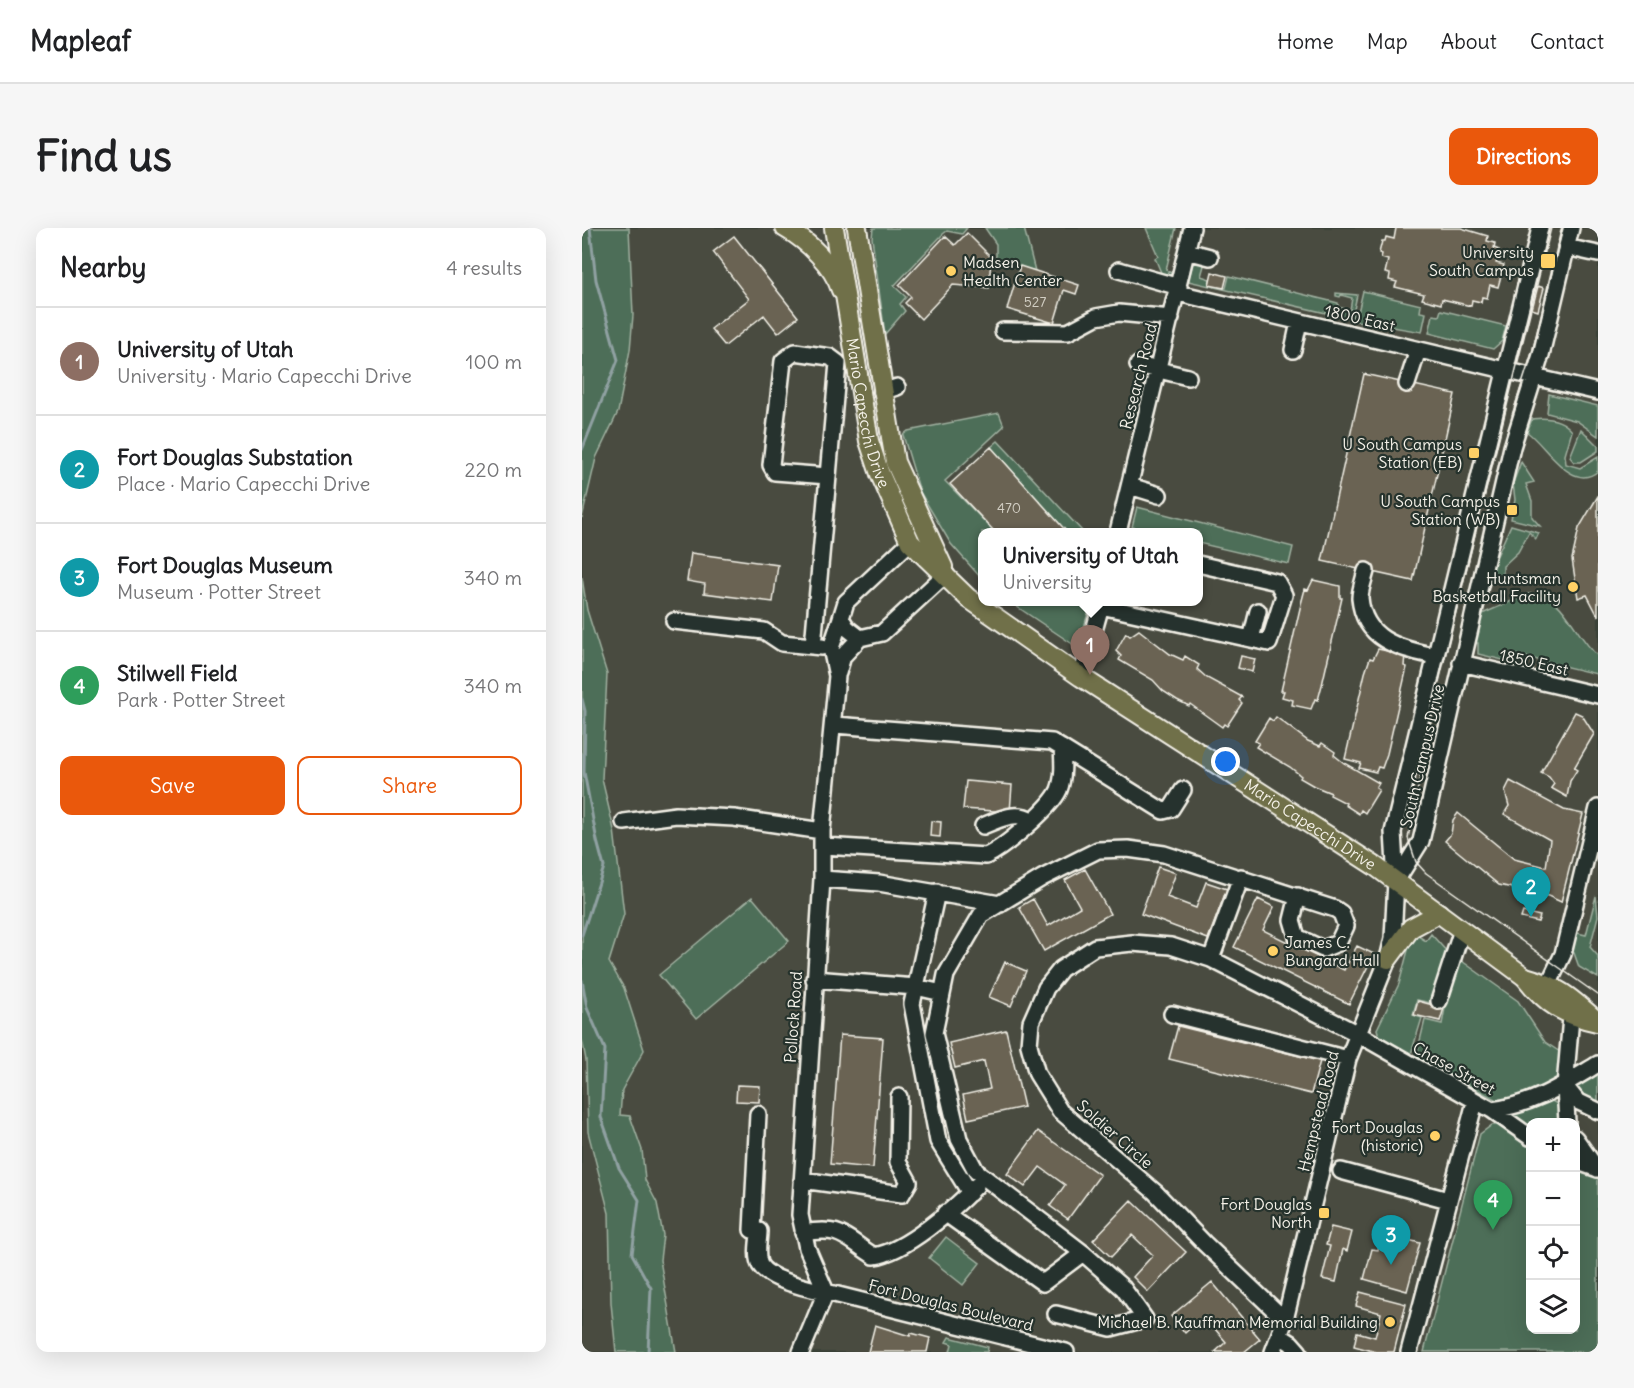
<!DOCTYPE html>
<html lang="en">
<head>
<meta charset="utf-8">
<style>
	:root { --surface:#fff; --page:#f6f6f6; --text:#202124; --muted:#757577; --line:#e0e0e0; --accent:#ea580c }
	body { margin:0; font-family:Delius,sans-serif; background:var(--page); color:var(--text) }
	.controls { position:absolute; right:18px; bottom:18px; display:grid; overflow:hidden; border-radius:12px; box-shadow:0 6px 24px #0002 }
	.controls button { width:54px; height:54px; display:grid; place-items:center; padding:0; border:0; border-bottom:2px solid var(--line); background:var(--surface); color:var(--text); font:30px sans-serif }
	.you { position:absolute; left:644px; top:534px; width:21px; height:21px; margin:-15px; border:4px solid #fff; border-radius:50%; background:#1a73e8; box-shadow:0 0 0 9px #1a73e833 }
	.badge { display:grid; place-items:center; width:39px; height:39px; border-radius:50%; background:var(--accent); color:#fff; font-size:20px; font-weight:700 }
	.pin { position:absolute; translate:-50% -50px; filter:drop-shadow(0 2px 3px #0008) }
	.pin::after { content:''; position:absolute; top:32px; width:21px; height:18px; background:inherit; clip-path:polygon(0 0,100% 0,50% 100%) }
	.popup { position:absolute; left:396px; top:300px; width:225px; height:78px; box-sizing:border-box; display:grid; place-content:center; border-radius:12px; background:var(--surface); filter:drop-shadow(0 2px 4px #0005); font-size:20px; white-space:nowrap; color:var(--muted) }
	.popup b { font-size:22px; color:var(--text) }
	.popup::after { content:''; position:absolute; left:50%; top:100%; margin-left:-12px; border:12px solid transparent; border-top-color:var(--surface) }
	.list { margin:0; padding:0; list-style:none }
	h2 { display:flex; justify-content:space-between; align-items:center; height:78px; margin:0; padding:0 24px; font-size:26px }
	h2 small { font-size:20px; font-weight:400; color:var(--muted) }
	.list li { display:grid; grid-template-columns:39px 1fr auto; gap:18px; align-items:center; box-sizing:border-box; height:108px; padding:0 24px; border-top:2px solid var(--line) }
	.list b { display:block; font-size:22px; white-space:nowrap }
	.list p { margin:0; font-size:20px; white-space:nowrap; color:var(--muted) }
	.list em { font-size:20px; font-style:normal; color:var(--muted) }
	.actions { display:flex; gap:12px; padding:18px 24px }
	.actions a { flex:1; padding:14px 0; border:2px solid var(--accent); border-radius:12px; text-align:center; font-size:21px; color:var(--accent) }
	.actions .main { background:var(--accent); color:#fff }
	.icon { flex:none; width:33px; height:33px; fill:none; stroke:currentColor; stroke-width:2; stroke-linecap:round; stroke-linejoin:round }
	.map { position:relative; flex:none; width:1016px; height:1124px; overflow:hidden; border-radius:12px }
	header { display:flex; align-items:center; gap:36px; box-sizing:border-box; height:84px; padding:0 30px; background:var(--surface); border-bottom:2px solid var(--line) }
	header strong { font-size:28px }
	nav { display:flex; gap:33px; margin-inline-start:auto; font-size:21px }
	.intro { display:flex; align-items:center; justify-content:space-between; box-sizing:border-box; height:144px; padding:0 36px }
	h1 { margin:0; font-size:42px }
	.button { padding:15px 27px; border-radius:12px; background:var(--accent); color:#fff; font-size:21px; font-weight:700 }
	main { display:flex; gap:36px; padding:0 36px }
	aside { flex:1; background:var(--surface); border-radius:12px; box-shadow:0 6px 24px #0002 }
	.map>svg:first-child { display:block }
	.built { fill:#484c40; fill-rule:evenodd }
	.green { fill:#4d6e58; stroke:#a0b0a0; stroke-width:1.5 }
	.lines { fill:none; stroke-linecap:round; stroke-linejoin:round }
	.stream { stroke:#90a1a2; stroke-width:3 }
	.building { fill:#6a6453; stroke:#f4f1e8; stroke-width:1.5 }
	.minor-casing { stroke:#f4f1e8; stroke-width:20 }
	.major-casing { stroke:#f4f1e8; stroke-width:22 }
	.minor { stroke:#26332d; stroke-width:15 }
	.major { stroke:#70704a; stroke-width:18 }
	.tram { stroke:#f4f1e8; stroke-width:1.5 }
	.poi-dot { fill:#ffd166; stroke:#26332d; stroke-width:2 }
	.labels { text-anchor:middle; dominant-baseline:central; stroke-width:4.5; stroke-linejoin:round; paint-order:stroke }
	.number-label { font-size:14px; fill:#d2cec3 }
	.poi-label { font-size:16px; fill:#f4f1e8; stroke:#26332d; text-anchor:end }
	.street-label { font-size:16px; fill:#f4f1e8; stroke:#26332d }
</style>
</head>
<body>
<header>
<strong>Mapleaf</strong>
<nav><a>Home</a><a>Map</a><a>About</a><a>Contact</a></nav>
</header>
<div class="intro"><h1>Find us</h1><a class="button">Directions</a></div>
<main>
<aside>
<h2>Nearby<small>4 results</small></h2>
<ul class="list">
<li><span class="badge" style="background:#8d6e63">1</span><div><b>University of Utah</b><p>University · Mario Capecchi Drive</p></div><em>100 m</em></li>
<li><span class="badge" style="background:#0f9aa8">2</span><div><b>Fort Douglas Substation</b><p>Place · Mario Capecchi Drive</p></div><em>220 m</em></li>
<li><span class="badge" style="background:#0f9aa8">3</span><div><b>Fort Douglas Museum</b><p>Museum · Potter Street</p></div><em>340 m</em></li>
<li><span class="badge" style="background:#2e9e5b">4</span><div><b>Stilwell Field</b><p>Park · Potter Street</p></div><em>340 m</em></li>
</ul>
<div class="actions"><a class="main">Save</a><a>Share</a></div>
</aside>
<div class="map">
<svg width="1016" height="1124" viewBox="0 0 1016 1124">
	<rect width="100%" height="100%" fill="#3a4238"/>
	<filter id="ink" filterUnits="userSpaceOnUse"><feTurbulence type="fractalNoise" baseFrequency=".0167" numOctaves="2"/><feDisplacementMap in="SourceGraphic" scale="12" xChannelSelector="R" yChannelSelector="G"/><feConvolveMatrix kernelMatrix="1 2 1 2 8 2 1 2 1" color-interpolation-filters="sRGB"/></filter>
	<g filter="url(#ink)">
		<path class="built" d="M0,0H1016V1124H0ZM400,304H616V374H400ZM948,894H993V1102H948Z"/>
		<path class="green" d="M0,0H47L51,87L48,122L36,184L14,230L0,290Z
			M291,0H385L380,6L365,3L361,6L312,58L324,69L318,76L323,83L303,106L290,10Z
			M403,0H442L453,43L414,33V16Z
			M564,0H594L584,42L591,46L590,50L580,47L573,30L576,28Z
			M612,32L623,34L619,48L628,51L627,57L644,60L647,48L752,74L756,75V79L768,82L770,70L759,67L758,69L754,68V65L775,67L770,91L606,53Z
			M781,63L839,77L838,84L844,85L840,104L774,93Z
			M859,82L924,98L920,113L911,121L847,105L851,87L857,88Z
			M967,166L1016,178V208L995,193L965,185Z
			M417,185L422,198L363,253L413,304H400V351L369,316L338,264L321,207L326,203Z
			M950,191C964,189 980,191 990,203L983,227L984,236L998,240L1016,229V243C990,266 963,216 945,204Z
			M999,201L1016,218V223L999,234H992L988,229Z
			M416,213L501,304H485L409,219Z
			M939,234L952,254L944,256L950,273V289L958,298L929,291L933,272L931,255Z
			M555,279L711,319L707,336L616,315V304H574L550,299Z
			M929,297L957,305L954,311L947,304L936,324L921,338V348L915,351L909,349L913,332Z
			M0,349L5,382L25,446L20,551L32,602L42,686L27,734L42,760L62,822L40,862L38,887L48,888L60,922L63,952L75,975L81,1007L78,1032L94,1124H34L29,1075L27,985L6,904L4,832L0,811Z
			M946,366C982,362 991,407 1016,428V450L1015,446L935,427L929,434L896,426V415H893L900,386Z
			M428,374H509L498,414L492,417Z
			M1014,668L1016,688L1008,719L1016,728V750L997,739L992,725L987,724L991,704L1004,707Z
			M170,669L207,713L114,791L77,747Z
			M833,706L844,713L849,706L866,725L853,776L835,772L831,787L840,790L829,826L797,808L795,801L817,756L829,711Z
			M877,731L936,773L963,814L981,826L977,852L922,876L834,829L843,792L860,796L863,780L858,777Z
			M1014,846L1016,847V878L1008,875L994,862L998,853Z
			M967,871L978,878L979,894H948V899L929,886Z
			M910,897H918L948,917V1102H993L994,940L1016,948V1124H842L898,906Z
			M364,1009L398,1035L381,1057L347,1030Z
			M367,1109L406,1119L405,1124H368L370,1116L364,1114Z"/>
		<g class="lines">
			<path class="stream" d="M0,222L36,132L14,52L8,0
				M0,471L3,483L2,544L15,613L22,639L0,707
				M0,752L5,780L23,821L19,889L37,940L57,972L50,1026L69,1060L66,1124"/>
		</g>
		<path class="building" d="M814,0H879L906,8L905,13L913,15L912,20L917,22L914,35L922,37L916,59L908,57L905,70L900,69L899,74L890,72L889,78L860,71L859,76L840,71L842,66L813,59L815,54L807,52L808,46L803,45L806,32L799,30L800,26L797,25L800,13H803L804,9L812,11Z
			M385,5L409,29L407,60L371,57L339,91L323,75L329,69L317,57L363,8L373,17Z
			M152,8L216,89L196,105L182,87L143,118L129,101L167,71L131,24Z
			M438,38L497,57L494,66L482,62L472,95L425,81Z
			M630,44L645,48L642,60L627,57Z
			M956,58L962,60L956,83L950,81Z
			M782,146L873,166L831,353L740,333Z
			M409,219L485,304H413L368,256Z
			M1016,268V388L1005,367L996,370L990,331L997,300Z
			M109,325L196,337L191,374L122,365L123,356L105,353Z
			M731,352L758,358V370H760L740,457L736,472L733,471L729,481L710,477L711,472L700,469L702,463H699L719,376L723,361L726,362Z
			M557,402L588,426L601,432L603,428L617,437L615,441L625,450L660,469L657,472L660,475L645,498L642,496L640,499L608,476L607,478L595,472L581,463L571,452L537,432L539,428L534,423L544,405L548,408Z
			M796,421L823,427L822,438L825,439L805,526L800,540L796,539L794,544L777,540L779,535L763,531L783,445L788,430L791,431Z
			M659,428L673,431L670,444L656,440Z
			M993,484L1000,487L1012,506L992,540L995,542L988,553L985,569L969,560L972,556L967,549L959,545Z
			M694,489L726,513L738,518L740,515L753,524L752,527L762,535L797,555L794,560L797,562L783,585L779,582L777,586L763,577L764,575L748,567L749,565L732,558L718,550L719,548L708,539L674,519L677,515L673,513L687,490L691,493Z
			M384,553L430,557L428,584L381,581Z
			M928,553L982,582L1001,586L979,674L966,668L917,657L863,613L869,606L871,592L876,585L932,631L964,639L968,612L922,586L927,578L923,563Z
			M349,593L359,594L358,609L348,608Z
			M576,639L594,645L585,669L614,680L624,654L645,661L626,711L559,686Z
			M503,641L528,686L462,723L437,679L451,671L466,698L498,679L483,652Z
			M676,671L692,679L681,702L762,742L775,718L792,726L767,776L652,719Z
			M941,684L958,688L956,694L939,690Z
			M423,734L444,743L429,778L407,769Z
			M836,773L862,780L858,793L832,787Z
			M596,798L738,833L729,866L587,831Z
			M424,802L442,879L386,891L381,867L408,861L402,833L373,840L367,815Z
			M258,807L301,810L291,940L248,936Z
			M155,857L178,858L177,874L154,873Z
			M456,903L518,947L486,991L468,978L483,957L458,939L443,959L425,946Z
			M549,972L604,1024L566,1064L551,1049L571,1027L550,1007L529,1029L511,1012Z
			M749,999L770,1004L765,1023L761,1021L754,1054L740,1051L748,1018L744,1017Z
			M796,1004L838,1015L825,1063L782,1051L790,1021L796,1022L798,1014L794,1013Z
			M630,1054L678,1111L662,1124H633L644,1114L622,1088L603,1105L589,1088Z
			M778,1064L824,1076L812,1124H794L772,1118L775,1104L793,1109L799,1085L774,1078Z
			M293,1097L328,1108L329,1105L348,1110L345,1124H286Z"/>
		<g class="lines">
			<g class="minor-casing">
				<path id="minor" d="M984,19L1016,26
					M605,23L628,29
					M537,42L597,59
					M596,65L1016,164
					M421,103L486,104L514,89L537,85L589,90
					M711,122L717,94
					M556,137L606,149
					M825,156L836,122
					M300,164L315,159
					M548,258L577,267
					M536,304L610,0
					M328,314L264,374L259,390L265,400L278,410L300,405L364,346
					M784,343C782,351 778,362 778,370C782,413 818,420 852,428
					M519,378L687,415L702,367L695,354L616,336
					M92,393L182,403L200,415L240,419
					M669,411L676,383
					M231,418L256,135L248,129L213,124L201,133L189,237L193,244L246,248
					M879,435L1016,467
					M256,445L261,428L278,410
					M499,449L520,374
					M253,497L470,514L581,583L589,581L601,562
					M42,594L94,587L152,590L240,603
					M401,598C415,592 435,582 449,592
					M242,618L404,628C423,619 469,580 477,562C482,549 481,534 480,520
					M240,651L297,655L418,676
					M814,653L839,613L930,219L959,127L989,0
					M355,664L330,776L356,913L388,965
					M629,731L659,649
					M232,751L334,759L360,765
					M967,755L981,726L1016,580
					M857,773L880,702
					M590,786L766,831
					M983,858L995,873L1016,883
					M910,882C953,876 979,858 1016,836
					M176,886L170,1002L177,1003C177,1013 173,1027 178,1037C187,1052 228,1061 244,1064L484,1124
					M985,894L983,858L989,789
					M993,910L1015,941
					M993,933L1016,941
					M759,943L866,972
					M220,952L320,966L327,954L316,934L317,869
					M363,985L461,1055L501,1025
					M221,1005C260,998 262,1009 292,1028C323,1024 372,981 394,958
					M474,1086L529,1100L563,1091L541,1060L501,1025L394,943L377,911L352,805L364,747L399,687L460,650L516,622L546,621L582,626L753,681L759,685L764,698L756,715L741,721L715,709L710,692L716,668
					M703,1092L622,1015L573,964L478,883L455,846L447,817L449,794L464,760L479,741L513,719L550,715L589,718L629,731L776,806L910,882L948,909
					M698,1108L709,1115L717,1124
					M219,1124L244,1064L225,1020L218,987L240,651V603L255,448L249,420L259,390
					M691,1124L703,1092L766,831L806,731L811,710L814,653L811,604L958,0
					M827,1124L893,874"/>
			</g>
			<g class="major-casing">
				<g id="major">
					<path d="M203,0C226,13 251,37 259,62"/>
					<path id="s1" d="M252,0L287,213L298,246L328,314L386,370L499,449L793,638L943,749C964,776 981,787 1015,794"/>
					<path d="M275,0L313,234L361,339"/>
					<path d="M806,731L829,700L857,685"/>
					<path d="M943,749C977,758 991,772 1016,794"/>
				</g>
			</g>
			<use href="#minor" class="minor"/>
			<use href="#major" class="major"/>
			<path class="tram" d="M969,0L858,448L826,610L834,634L844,645L1016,767
				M930,187L950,125L981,0"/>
		</g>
	</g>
	<g class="poi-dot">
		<rect x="958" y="25" width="16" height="16" rx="3"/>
		<circle cx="369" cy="43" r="6"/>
		<rect x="886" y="219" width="12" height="12" rx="3"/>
		<rect x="924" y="276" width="12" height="12" rx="3"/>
		<circle cx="991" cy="359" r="6"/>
		<circle cx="691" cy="723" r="6"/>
		<circle cx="853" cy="908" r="6"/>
		<rect x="736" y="979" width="12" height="12" rx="3"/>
		<circle cx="808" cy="1094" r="6"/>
	</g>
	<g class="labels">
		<g class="number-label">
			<text x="453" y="74">527</text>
			<text x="427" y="280">470</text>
		</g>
		<g class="poi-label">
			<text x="952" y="24">University<tspan x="952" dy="18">South Campus</tspan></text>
			<text x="381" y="34" text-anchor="start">Madsen<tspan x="381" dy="18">Health Center</tspan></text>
			<text x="880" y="216">U South Campus<tspan x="880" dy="18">Station (EB)</tspan></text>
			<text x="918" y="273">U South Campus<tspan x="918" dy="18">Station (WB)</tspan></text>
			<text x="979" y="350">Huntsman<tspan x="979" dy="18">Basketball Facility</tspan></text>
			<text x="703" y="714" text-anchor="start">James C.<tspan x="703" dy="18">Bungard Hall</tspan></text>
			<text x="841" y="899">Fort Douglas<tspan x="841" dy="18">(historic)</tspan></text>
			<text x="730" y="976">Fort Douglas<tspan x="730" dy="18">North</tspan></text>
			<text x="796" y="1094">Michael B. Kauffman Memorial Building</text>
		</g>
		<g class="street-label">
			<text transform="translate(778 90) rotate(13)">1800 East</text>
			<text transform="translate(556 148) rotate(-76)">Research Road</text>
			<text stroke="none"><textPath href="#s1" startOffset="188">Mario Capecchi Drive</textPath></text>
			<text transform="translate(952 434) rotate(13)">1850 East</text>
			<text transform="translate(840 528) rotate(-77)">South Campus Drive</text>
			<text stroke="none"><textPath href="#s1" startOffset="816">Mario Capecchi Drive</textPath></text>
			<text transform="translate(211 789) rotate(-86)">Pollock Road</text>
			<text transform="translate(872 840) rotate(29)">Chase Street</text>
			<text transform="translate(736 883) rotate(-76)">Hempstead Road</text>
			<text transform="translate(533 906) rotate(41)">Soldier Circle</text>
			<text transform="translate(369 1077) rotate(14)">Fort Douglas Boulevard</text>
		</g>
	</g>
</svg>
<div class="controls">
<button>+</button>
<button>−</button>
<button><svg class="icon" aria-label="locate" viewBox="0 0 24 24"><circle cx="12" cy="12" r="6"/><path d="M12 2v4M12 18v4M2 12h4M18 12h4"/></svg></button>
<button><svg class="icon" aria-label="layers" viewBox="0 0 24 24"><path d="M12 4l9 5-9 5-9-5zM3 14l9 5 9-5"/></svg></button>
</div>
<div class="you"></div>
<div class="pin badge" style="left:508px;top:447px;background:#8d6e63">1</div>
<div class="popup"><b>University of Utah</b>University</div>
<div class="pin badge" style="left:949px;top:689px;background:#0f9aa8">2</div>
<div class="pin badge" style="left:809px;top:1037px;background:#0f9aa8">3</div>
<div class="pin badge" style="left:911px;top:1002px;background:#2e9e5b">4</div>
</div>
</main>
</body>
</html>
